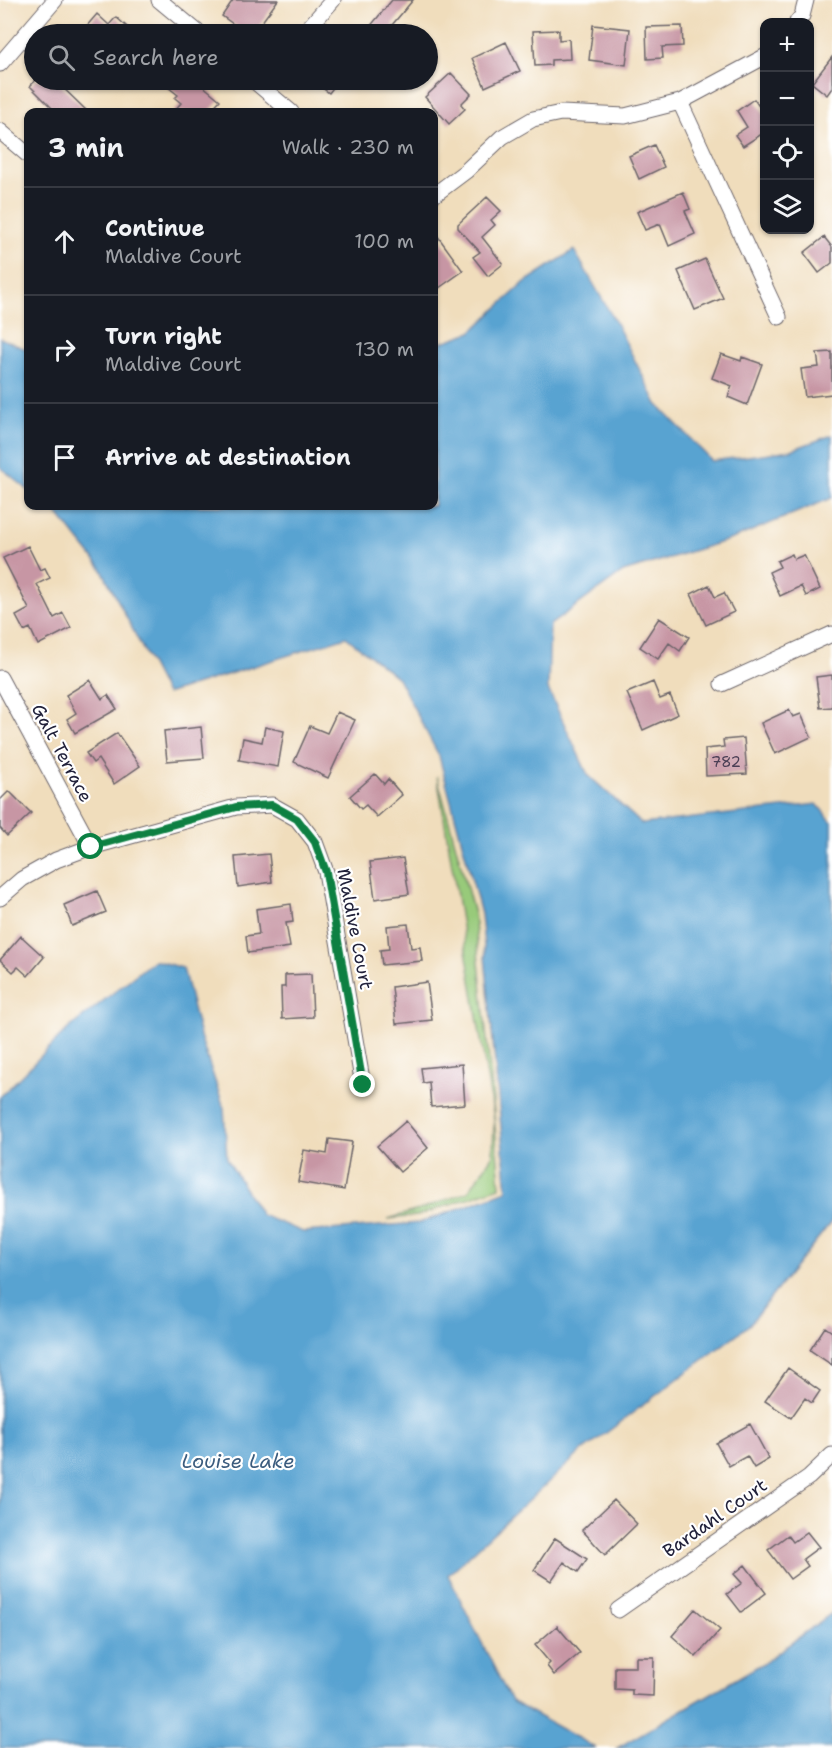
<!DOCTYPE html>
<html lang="en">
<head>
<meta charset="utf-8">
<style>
	:root { --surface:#171b24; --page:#242831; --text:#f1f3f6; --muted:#9ea1a6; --line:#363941 }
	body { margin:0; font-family:"Shantell Sans",sans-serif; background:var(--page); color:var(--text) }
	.controls { position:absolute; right:18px; top:18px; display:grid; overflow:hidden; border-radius:12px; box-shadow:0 2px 4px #0004 }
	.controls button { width:54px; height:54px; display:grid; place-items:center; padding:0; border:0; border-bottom:2px solid var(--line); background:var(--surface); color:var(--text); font:30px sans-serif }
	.stop { position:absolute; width:18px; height:18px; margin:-14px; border:4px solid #0b8043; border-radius:50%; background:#fff }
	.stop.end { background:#0b8043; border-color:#fff; box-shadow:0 2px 6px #0008 }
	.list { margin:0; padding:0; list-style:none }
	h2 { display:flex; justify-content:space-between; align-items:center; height:78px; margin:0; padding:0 24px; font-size:26px }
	h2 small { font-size:20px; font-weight:400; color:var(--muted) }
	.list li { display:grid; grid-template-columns:39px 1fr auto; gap:18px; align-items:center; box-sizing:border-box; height:108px; padding:0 24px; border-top:2px solid var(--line) }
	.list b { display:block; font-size:22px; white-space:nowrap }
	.list p { margin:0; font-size:20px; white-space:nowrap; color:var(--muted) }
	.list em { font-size:20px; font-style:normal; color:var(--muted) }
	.icon { flex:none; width:33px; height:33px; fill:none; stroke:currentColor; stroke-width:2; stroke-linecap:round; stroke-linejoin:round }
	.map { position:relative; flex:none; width:832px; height:1748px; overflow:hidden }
	.search { position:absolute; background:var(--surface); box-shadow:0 2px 4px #0004; left:24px; top:24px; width:414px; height:66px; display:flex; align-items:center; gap:15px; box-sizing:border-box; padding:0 21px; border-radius:33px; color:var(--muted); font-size:22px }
	.panel { position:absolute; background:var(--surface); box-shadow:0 2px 4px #0004; left:24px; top:108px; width:414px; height:402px; border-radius:12px }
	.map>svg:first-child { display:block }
	.green { fill:#98ca7a; stroke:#5d765a; stroke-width:1.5 }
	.water { fill:#59a3d1; stroke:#3e6286; stroke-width:1.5 }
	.building { fill:#c796a4 }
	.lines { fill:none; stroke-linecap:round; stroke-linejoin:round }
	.minor-casing { stroke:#6a6368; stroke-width:17 }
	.minor { stroke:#fff; stroke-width:15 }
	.route { stroke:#0b8043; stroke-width:8 }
	.labels { text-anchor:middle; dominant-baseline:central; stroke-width:4.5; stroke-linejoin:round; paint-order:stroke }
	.number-label { font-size:15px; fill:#4b3f55 }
	.street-label { font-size:18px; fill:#22223b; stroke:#fff }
	.water-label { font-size:20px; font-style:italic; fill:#3b5c7e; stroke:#fff }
</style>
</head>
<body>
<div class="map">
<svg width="832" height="1748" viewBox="0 0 832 1748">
	<rect width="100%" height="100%" fill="#fff"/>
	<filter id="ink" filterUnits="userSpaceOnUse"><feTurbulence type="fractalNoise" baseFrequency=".0167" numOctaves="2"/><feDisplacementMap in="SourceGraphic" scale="12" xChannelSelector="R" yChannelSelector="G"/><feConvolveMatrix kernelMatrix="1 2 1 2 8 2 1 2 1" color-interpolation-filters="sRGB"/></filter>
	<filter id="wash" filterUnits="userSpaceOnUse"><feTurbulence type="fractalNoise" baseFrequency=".008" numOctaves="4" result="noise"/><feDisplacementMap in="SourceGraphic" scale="24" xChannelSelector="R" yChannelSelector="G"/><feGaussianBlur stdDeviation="1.35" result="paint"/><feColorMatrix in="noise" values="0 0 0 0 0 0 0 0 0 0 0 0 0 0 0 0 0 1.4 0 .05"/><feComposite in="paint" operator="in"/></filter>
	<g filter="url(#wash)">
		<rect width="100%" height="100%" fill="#f0ddbc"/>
		<path class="green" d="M437,776L474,914L492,1089L500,1187L417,1216L388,1219L422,1209L468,1192L493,1155L494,1119Z"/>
		<path class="water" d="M574,250L616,323L657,404L712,461L791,450L832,435V498L732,539L623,572L550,625L548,689L588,775L642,824L817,804L832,822V1221L749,1325L581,1452L448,1575L511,1701L596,1748H0V1097L68,1029L154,960L183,968L200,1036L224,1108L227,1159L261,1215L303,1232L419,1223L507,1191L481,914L439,756L398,678L346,637L166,694L101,568L57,513L48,506H434V345L471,332L525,282Z
			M0,338L28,350V490L0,467Z
			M832,1613V1748H617L765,1662Z"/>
		<g id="blocks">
			<path class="building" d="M233,0H278L253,34H247L222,16Z
				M392,0H413L392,25L403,34H364Z
				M97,14L109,25L116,17L135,34H92L85,28Z
				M593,25L630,29L626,65L589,60Z
				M682,26L683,46L662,47L663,58L647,59L646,27Z
				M559,30V40L569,39L570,59L551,60V65L535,66L533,31Z
				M506,42L520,71L485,87L472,58Z
				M832,57V88L827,95L812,83Z
				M451,73L471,94L461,104L465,109L449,124L425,97Z
				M36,80H55L88,112H56L30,86Z
				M159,80H196L220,100L209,112H173L181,103L175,98L178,95Z
				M312,80H339L329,93Z
				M754,99L765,115V132L743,146L735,135L747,127L737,111Z
				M654,145L664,167L639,179L629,156Z
				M683,192L690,209L685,211L695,234L669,246L660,224L645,230L637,212Z
				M487,197L501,211L491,220L495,225L482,237L503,264L488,276L473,257L480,252L458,228V224Z
				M434,231L463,271L439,288L434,280Z
				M824,237L832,247V263L819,273L804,253Z
				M705,259L723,298L695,310L678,271Z
				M832,352V394L805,397L801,369L819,367L817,353Z
				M721,354L741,361L742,357L762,364L747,405L728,397L732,386L712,378Z
				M28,546L40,570L45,568L50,578L37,584L54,618L63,613L71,628L38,645L30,628L24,631L16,616L29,609L3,558Z
				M792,554L794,559L804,555L820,589L806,596L801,586L780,596L769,572L780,567L777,561Z
				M709,585L715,597L724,593L734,612L706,625L691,594Z
				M659,618L689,637L680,651L669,643L658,659L640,647Z
				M832,675V707L820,708L816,677Z
				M90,680L102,699L108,695L117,709L75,733L67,719L76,713L66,695Z
				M653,682L660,699L670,695L678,714L643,730L627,693Z
				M789,710L793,717L801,714L811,737L775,754L761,723Z
				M337,712L355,720L328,778L294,762L310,726L327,733Z
				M201,727L204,758L167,761L164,731Z
				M265,727L284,731L278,767L239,760L243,738L262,742Z
				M117,733L140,766L114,784L98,759L93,763L86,753Z
				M744,738L747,774L706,776L705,749L724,747L723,740Z
				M375,774L384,784L388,779L402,795L377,817L366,805L361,809L350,796Z
				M9,791L31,813L7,836L0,828V800Z
				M269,854L272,882L238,887L235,857Z
				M403,858L409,894L375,899L370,862Z
				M97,891L106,912L72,926L64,905Z
				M291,904L293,922L286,923L290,947L248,953L246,936L259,934L256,909Z
				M408,924L411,948L420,947L422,961L382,965L380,950L389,949L387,926Z
				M21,936L44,957L28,976L18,967L13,972L0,960Z
				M311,974L313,1017L282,1019L281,987H285V975Z
				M427,982L432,1020L396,1024L392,987Z
				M462,1064L465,1104L431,1107L429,1082L423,1083L421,1068Z
				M406,1121L428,1148L400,1172L377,1146Z
				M329,1139L352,1142L344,1190L298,1182L304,1150L327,1154Z
				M825,1327L832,1332V1365L810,1350Z
				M788,1368L820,1391L812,1403L805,1398L791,1418L765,1401Z
				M750,1424L769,1459L754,1468L747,1456L729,1466L716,1443Z
				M614,1500L637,1524L605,1555L582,1530Z
				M807,1532L819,1547L803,1559L808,1566L790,1579L768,1550L788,1535L793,1542Z
				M555,1538L587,1559L578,1572L564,1562L551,1581L534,1570Z
				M745,1565L766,1593L741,1612L727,1594L742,1583L734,1574Z
				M695,1609L720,1630L696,1657L672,1636Z
				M557,1626L580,1653L554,1675L547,1666L550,1663L535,1645Z
				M636,1657H654L653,1696L632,1695V1690L615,1689V1667H636Z"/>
		</g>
	</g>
	<g filter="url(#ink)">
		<use href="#blocks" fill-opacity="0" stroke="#6a6368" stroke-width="1.5"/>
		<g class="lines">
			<g class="minor-casing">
				<path id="minor" d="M159,0L200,34
					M797,22L802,16L806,0
					M303,34L333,0
					M0,64L55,0
					M253,80L291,112
					M680,102L779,317
					M0,131L28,155
					M434,195L466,171L502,137L533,119L561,113L625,116L680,102L764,57
					M0,678L91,847
					M722,684L832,634
					M0,898L22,879L56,860L91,847L236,807L272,805L297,819L315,842L326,872L363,1085
					M618,1610L809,1477L832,1455"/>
			</g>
			<use href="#minor" class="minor"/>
		</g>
	</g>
	<g class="lines" filter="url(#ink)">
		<path class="route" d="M91,847L236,807L272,805L297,819L315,842L326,872L363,1085"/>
	</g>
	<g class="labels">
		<g class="number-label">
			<text x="726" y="762">782</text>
		</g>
		<g class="street-label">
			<text transform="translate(62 753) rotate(62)">Galt Terrace</text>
			<text transform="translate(355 929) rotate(79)">Maldive Court</text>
			<text transform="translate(715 1518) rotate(-35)">Bardahl Court</text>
		</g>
		<g class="water-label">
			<text x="238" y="1461">Louise Lake</text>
		</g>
	</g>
</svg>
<div class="controls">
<button>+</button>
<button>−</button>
<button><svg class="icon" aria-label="locate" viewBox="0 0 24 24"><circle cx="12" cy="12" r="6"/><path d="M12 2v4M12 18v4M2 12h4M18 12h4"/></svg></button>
<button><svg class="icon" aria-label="layers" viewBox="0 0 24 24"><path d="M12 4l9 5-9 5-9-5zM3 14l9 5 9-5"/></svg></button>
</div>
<div class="stop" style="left:91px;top:847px"></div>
<div class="stop end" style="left:363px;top:1085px"></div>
<div class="search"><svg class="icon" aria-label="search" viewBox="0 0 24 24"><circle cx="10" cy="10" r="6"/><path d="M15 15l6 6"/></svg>Search here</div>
<section class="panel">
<h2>3 min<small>Walk · 230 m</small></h2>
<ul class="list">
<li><svg class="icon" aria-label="ahead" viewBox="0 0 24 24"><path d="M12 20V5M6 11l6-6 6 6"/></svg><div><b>Continue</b><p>Maldive Court</p></div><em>100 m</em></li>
<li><svg class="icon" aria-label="right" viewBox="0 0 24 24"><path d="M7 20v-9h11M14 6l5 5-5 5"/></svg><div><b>Turn right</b><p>Maldive Court</p></div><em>130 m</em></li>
<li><svg class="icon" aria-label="arrive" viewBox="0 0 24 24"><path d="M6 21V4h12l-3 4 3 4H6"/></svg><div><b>Arrive at destination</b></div></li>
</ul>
</section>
</div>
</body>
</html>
